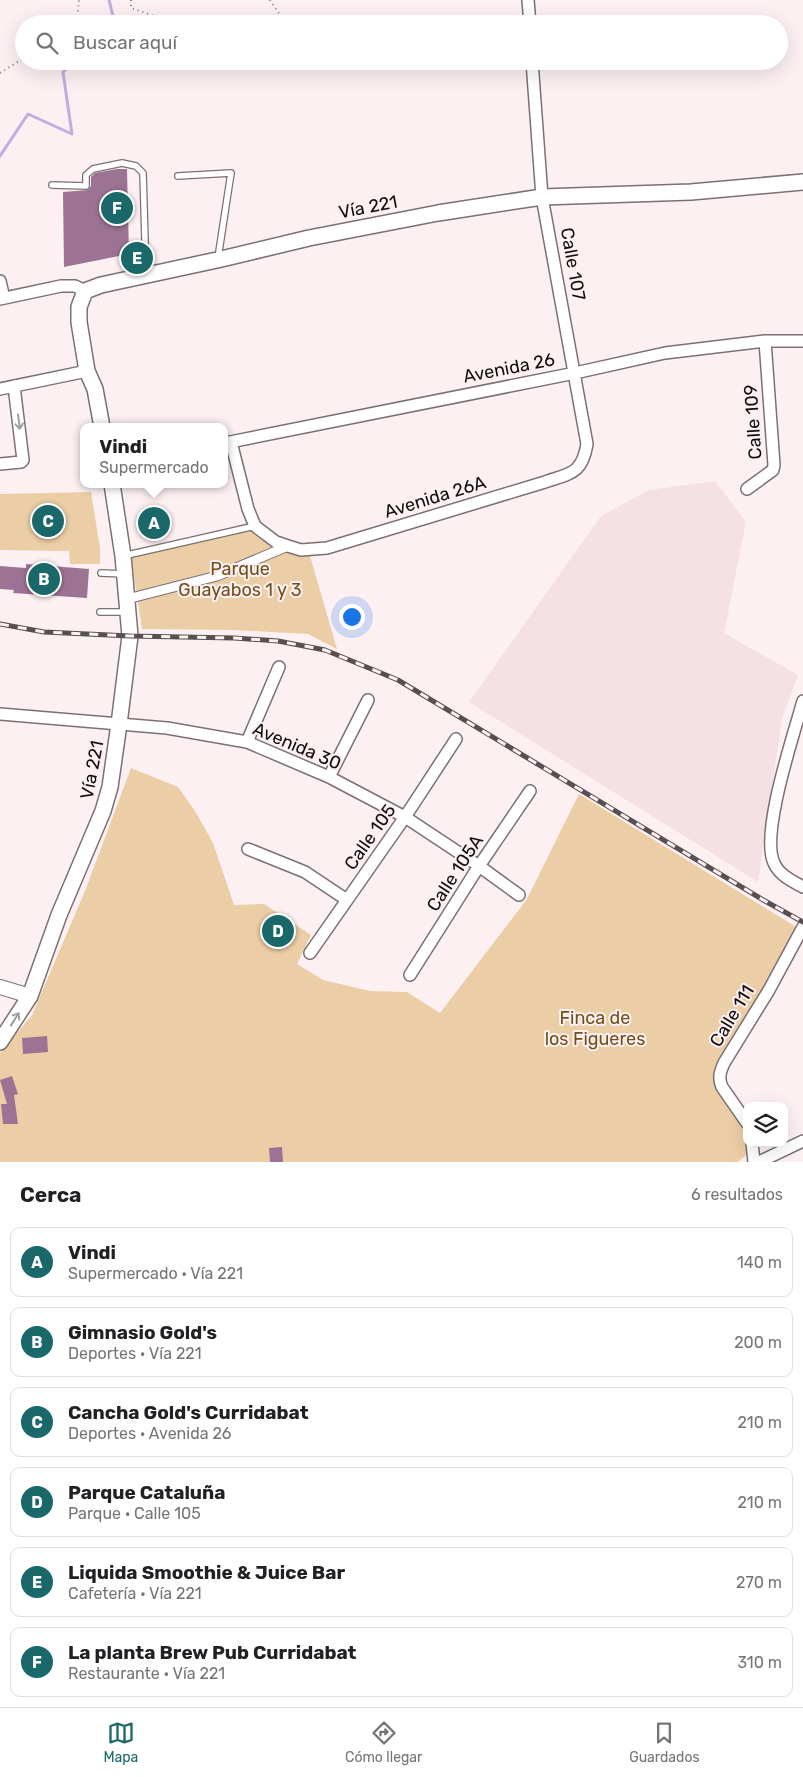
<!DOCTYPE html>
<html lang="es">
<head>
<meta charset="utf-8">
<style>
	:root { --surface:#fff; --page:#f2f2f2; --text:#202124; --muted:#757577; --line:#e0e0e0; --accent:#1a6869 }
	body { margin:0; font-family:Rubik,sans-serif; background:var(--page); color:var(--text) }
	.controls { position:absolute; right:15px; bottom:15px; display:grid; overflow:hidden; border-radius:10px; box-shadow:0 5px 20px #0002 }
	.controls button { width:45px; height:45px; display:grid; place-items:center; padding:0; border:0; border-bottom:1px solid var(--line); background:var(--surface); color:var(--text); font:25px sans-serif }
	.you { position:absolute; left:351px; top:616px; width:18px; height:18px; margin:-12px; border:4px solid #fff; border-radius:50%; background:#1a73e8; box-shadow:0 0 0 8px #1a73e833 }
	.badge { display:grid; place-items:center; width:32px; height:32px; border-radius:50%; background:var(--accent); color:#fff; font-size:16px; font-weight:700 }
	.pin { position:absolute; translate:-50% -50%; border:2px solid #fff; box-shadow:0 1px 5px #0006 }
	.popup { position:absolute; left:80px; top:423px; width:148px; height:65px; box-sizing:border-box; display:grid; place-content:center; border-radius:10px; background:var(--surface); filter:drop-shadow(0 1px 4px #0005); font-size:16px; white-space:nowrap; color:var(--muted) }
	.popup b { font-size:19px; color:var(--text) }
	.popup::after { content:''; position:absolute; left:50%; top:100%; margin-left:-10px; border:10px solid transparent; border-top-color:var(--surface) }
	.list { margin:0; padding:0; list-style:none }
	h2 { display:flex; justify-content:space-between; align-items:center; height:65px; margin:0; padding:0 20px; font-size:21px }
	h2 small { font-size:16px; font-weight:400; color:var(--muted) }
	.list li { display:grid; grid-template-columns:32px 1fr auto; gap:15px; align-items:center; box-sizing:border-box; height:70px; margin:0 10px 10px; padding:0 10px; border:1px solid var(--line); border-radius:10px }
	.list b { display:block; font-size:19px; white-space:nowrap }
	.list p { margin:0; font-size:16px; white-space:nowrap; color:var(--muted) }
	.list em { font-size:16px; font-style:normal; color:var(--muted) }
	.icon { flex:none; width:28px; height:28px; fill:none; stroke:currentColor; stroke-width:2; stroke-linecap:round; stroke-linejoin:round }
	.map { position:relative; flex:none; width:803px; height:1162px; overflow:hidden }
	.search { position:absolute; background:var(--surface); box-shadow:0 5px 20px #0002; left:15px; right:15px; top:15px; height:55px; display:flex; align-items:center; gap:12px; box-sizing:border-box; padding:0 18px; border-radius:28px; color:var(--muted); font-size:19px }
	.sheet { height:545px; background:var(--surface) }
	nav { display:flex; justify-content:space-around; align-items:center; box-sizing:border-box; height:70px; border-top:1px solid var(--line); background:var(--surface); font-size:14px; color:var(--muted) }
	nav a { display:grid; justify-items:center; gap:2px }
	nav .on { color:var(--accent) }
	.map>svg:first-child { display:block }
	.built { fill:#f5e1e4 }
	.green { fill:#ebcea6 }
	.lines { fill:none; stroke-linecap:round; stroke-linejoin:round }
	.stream { stroke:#beafe0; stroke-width:3 }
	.building { fill:#9d7395 }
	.service-casing { stroke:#7b7072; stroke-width:8 }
	.pedestrian-casing { stroke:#7b7072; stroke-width:11 }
	.minor-casing { stroke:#7b7072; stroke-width:14 }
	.tertiary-casing { stroke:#7b7072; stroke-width:16 }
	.secondary-casing { stroke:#7b7072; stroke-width:18 }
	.path { stroke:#827b7b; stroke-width:2; stroke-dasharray:1 4; stroke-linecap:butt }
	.service { stroke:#fff; stroke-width:5.5 }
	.pedestrian { stroke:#fff; stroke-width:9 }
	.minor { stroke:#fff; stroke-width:11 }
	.tertiary { stroke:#fff; stroke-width:14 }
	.secondary { stroke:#fff; stroke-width:15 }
	.rail-casing { stroke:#565051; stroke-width:5 }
	.rail { stroke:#fcf0f2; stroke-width:3; stroke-dasharray:9; stroke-linecap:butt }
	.oneway { stroke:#9f9e9e }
	.labels { text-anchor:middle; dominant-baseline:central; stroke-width:4; stroke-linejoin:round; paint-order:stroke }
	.street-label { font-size:18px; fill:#100d0d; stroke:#fcf0f2 }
	.park-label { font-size:18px; fill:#704f1b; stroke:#fcf0f2 }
</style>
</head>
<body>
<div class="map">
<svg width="803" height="1162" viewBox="0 0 803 1162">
	<rect width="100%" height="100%" fill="#fcf0f2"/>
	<path class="built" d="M715,481L746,522L724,633L798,675L782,719L758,882L469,702L601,516L649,490Z"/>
	<path class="green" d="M91,492L100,548V564H70L69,551L0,550V494Z
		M251,522L272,539L308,549L337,649L308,634L233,630L142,629L130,550L193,537Z
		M131,768L178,787L195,811L213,843L234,905L264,904L311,935L297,964L323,980L370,991L407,992L440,1013L527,899L579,794L803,931V940L721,1076L747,1122L746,1155L738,1162H0V1053L32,1015L85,891Z"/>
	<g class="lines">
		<path class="stream" d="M109,0L115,24
			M0,156L28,114L72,134L63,72L75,61"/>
	</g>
	<path class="building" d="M117,169H127L129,254L64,267L63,192L88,190L91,186V177L95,173Z
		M26,564L89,569L87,598L13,593L14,590L0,589V566L26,568Z
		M47,1036L48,1052L23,1054L22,1038Z
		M12,1076L18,1094L14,1095L18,1124H3L1,1104H7L0,1080Z
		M282,1147L283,1162H270L269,1148Z"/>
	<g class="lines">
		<g class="service-casing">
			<path id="service" d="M178,176L231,173L218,258
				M52,185L86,186V175L93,169L122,163L136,166L143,173L146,274
				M123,556L255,526
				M101,573L124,574
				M100,612H126"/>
		</g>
		<g class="pedestrian-casing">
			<path id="pedestrian" d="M127,599L217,576L288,546"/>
		</g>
		<g class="minor-casing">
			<path id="minor" d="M528,0L530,24
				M0,281L4,298
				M0,299L61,286H75L85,291
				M0,389L87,371
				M231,442L248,509L255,526L276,542L288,546L301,550L327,548L545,482C571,473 582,474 587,444L542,197L532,61
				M225,443L575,373L665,353L765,341H803
				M0,464L21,462L23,460L14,386
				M747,489L773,470L774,465L765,341
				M803,701C794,734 760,834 774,863C779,875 792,881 803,887
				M0,714L167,728L247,742L329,777L405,817L479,866L519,895
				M247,742L279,667
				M329,777L368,700
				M248,849L305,872L347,900
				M310,953L405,817L456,739
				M410,975L479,866L530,791
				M747,1123L722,1087C718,1078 720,1072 724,1063L769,990L803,927
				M752,1143L754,1162
				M759,1162L803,1141"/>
		</g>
		<g class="tertiary-casing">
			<path id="tertiary" d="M0,987L30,996"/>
		</g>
		<g class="secondary-casing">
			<path id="secondary" d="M102,427L95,389L87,371L79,322V307L85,291L101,285L217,260L309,238L438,213L542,197L691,192L803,182
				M0,1042L30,996L59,915L103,811L110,787L119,724L130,636L123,556L112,484"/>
		</g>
		<path class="path" d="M131,0V8L177,24
			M270,0L280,15L275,24
			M72,24L77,20L79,0
			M0,73L24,58"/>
		<use href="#service" class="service"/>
		<use href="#pedestrian" class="pedestrian"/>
		<use href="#minor" class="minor"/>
		<use href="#tertiary" class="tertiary"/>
		<use href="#secondary" class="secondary"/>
		<g class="rail-casing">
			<path id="rail" d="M0,624L44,632L130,636L234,638L278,641L325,650L398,680L765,901L803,922"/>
		</g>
		<use href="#rail" class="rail"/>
	</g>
	<defs><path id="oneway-shaft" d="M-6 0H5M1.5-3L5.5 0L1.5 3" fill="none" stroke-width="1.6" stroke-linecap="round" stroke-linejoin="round" transform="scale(1.25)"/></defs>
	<g class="oneway">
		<use href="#oneway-shaft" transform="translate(19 422) rotate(83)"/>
		<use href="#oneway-shaft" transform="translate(15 1019) rotate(-58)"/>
	</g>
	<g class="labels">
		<g class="street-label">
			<text transform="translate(368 207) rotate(-11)">Vía 221</text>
			<text transform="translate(573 264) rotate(80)">Calle 107</text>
			<text transform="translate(509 368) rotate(-11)">Avenida 26</text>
			<text transform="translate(753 422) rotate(-94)">Calle 109</text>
			<text transform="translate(435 497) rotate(-17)">Avenida 26A</text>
			<text transform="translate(297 746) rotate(23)">Avenida 30</text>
			<text transform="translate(92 770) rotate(-79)">Vía 221</text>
			<text transform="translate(370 837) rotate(-55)">Calle 105</text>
			<text transform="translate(455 873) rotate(-57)">Calle 105A</text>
			<text transform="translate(732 1016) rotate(-59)">Calle 111</text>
		</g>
		<g class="park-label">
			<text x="240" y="569">Parque<tspan x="240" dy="21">Guayabos 1 y 3</tspan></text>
			<text x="595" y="1018">Finca de<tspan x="595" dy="21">los Figueres</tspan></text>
		</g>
	</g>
</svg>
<div class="controls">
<button><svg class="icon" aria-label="layers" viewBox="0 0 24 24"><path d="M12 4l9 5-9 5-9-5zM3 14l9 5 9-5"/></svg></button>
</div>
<div class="you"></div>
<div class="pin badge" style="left:154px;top:523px">A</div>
<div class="popup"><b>Vindi</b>Supermercado</div>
<div class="pin badge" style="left:44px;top:579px">B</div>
<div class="pin badge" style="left:48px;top:521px">C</div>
<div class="pin badge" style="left:278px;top:931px">D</div>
<div class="pin badge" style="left:137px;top:258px">E</div>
<div class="pin badge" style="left:117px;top:208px">F</div>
<div class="search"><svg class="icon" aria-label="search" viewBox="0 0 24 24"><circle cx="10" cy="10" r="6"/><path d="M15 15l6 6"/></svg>Buscar aquí</div>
</div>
<section class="sheet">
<h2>Cerca<small>6 resultados</small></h2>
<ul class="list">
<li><span class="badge">A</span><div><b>Vindi</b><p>Supermercado · Vía 221</p></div><em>140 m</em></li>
<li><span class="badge">B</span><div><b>Gimnasio Gold's</b><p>Deportes · Vía 221</p></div><em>200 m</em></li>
<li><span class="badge">C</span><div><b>Cancha Gold's Curridabat</b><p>Deportes · Avenida 26</p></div><em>210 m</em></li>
<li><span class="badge">D</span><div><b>Parque Cataluña</b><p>Parque · Calle 105</p></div><em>210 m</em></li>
<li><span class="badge">E</span><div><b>Liquida Smoothie &amp; Juice Bar</b><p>Cafetería · Vía 221</p></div><em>270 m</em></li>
<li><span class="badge">F</span><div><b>La planta Brew Pub Curridabat</b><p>Restaurante · Vía 221</p></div><em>310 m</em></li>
</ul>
</section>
<nav>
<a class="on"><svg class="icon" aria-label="map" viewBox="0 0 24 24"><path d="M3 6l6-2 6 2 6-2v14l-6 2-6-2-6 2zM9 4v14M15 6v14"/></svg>Mapa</a>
<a><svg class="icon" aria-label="directions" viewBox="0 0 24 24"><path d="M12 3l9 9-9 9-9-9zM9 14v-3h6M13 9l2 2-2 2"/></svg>Cómo llegar</a>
<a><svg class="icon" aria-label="saved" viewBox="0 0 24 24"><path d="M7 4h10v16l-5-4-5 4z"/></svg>Guardados</a>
</nav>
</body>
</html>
